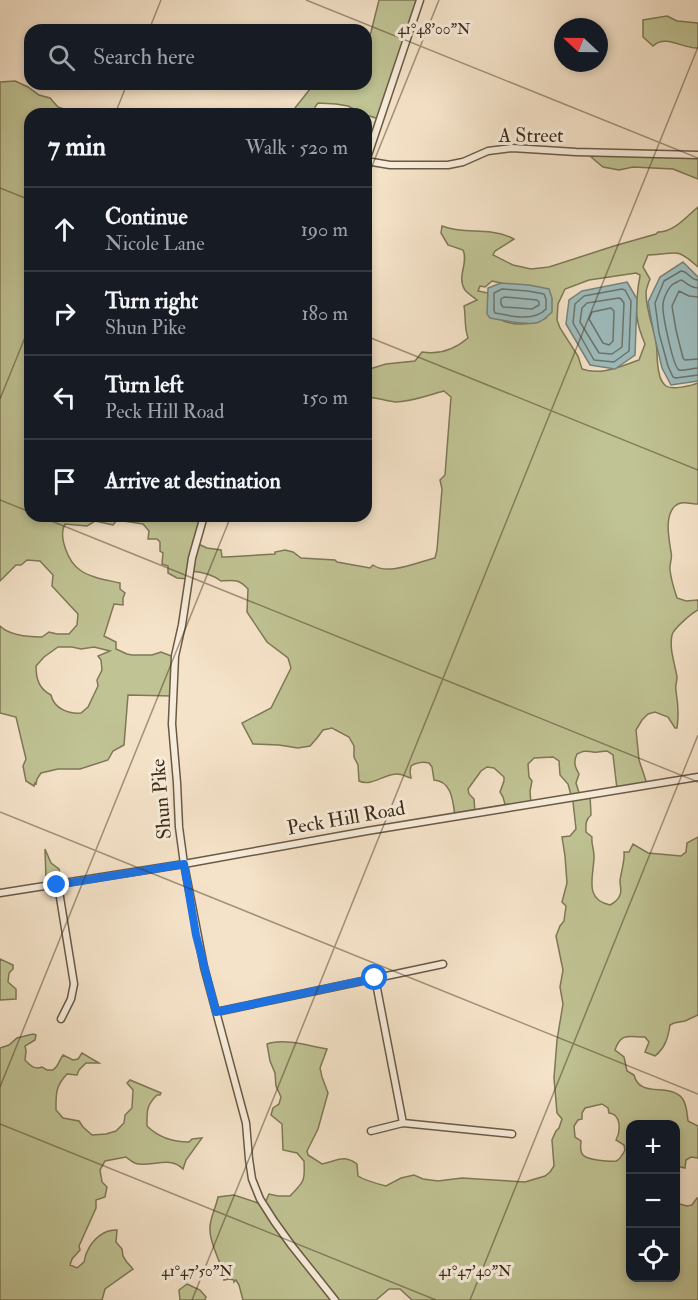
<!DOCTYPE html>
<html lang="en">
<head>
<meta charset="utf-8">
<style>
	:root { --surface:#171b24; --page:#242831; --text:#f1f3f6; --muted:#9ea1a6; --line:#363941 }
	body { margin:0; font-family:"IM FELL Double Pica",serif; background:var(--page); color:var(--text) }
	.controls { position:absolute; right:18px; bottom:18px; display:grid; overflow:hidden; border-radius:12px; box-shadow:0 3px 9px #0003 }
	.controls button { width:54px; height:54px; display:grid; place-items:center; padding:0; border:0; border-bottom:2px solid var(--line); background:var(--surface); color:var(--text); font:30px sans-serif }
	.compass { position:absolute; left:554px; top:18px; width:54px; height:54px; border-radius:50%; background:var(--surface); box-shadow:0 3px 9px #0003; rotate:292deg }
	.stop { position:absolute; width:18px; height:18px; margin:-14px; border:4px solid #1a73e8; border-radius:50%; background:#fff }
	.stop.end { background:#1a73e8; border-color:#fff; box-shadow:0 2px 6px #0008 }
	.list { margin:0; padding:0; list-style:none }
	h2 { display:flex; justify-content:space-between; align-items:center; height:78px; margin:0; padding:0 24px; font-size:26px }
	h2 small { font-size:20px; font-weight:400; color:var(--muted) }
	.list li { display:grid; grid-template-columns:39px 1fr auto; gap:18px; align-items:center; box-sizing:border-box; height:84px; padding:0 24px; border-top:2px solid var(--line) }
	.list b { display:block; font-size:22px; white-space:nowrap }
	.list p { margin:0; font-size:20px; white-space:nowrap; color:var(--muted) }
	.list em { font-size:20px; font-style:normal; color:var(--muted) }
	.icon { flex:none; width:33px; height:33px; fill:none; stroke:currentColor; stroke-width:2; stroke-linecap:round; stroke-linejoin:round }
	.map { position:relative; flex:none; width:698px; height:1300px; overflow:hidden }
	.search { position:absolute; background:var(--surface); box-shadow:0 3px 9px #0003; left:24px; top:24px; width:348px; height:66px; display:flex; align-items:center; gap:15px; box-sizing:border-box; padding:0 21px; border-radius:18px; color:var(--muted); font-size:22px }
	.panel { position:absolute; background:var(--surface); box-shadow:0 3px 9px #0003; left:24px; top:108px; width:348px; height:414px; border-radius:18px }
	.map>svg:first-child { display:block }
	.green { fill:#c0c394; stroke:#7e7856; stroke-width:1.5; fill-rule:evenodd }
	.water { fill:#9ebdbe; stroke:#77837c; stroke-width:1.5 }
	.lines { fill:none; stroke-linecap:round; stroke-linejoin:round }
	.shore { stroke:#6d746b; stroke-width:1.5 }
	.minor-casing { stroke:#6a5a44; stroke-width:9 }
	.minor { stroke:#f8eddc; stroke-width:6 }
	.route { stroke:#1a73e8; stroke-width:8 }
	.ticks { fill:none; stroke:#3c2c18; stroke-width:1.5; stroke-opacity:0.45 }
	.labels { text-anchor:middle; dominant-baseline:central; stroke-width:6; stroke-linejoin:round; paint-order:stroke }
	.street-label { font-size:20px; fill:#3c2c18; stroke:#f8eddc }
	.ticks-label { font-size:15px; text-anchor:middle; fill:#3c2c18; stroke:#f8eddc; stroke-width:6; stroke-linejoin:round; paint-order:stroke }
</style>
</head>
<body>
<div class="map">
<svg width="698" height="1300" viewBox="0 0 698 1300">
	<rect width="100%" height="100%" fill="#f5e3c9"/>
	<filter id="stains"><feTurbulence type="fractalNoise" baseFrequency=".00333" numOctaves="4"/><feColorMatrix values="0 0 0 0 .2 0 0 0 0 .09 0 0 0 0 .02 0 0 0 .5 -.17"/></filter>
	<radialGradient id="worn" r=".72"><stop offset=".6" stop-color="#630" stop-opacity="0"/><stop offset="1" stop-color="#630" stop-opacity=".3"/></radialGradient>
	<path class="green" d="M379,0H418L379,119L363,114L348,106L336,104L318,103L315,107V114H258L260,111L291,113L314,84H366V46L371,32Z
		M667,16L677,21L698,23V48C683,49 666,34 653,46L643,37V20Z
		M15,81L28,87L39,95L50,98L58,107L78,114H30V516H204L196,543L207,548L221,550L222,557H226L275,554V552L285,550L293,552L301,558L335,560L337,562L370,568L373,565C388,576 418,562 435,558L437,550L442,489L440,480L445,475L451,397L444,391C428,395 412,402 395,402C385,401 376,397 366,397V370L386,364L415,361L422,352C439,355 455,349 468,338C464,327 466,317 464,306L477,300C474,297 468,294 465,290C456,277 469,263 463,250L448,245L441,233L442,226C465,235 486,227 510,237L514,239L495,251L493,255L513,265L531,269L549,267L614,246L656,234L658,232C673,233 687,216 698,207V267C674,245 676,255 648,255L643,267L650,279C648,284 646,289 646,293C646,308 651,322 655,336C658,348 656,361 659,373C660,378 662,383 666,386C672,390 691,386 698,383V504C691,504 681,500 675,506C664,516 669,539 671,552C673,557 669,564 670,570C671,580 674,589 677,598L686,601L698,600V610C692,613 673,629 672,635C669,649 675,664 677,677C677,682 675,686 676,691C678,703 679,715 677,728H675L668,717L655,712L648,714L642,720L636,730L639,760L647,784L617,789L613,755L607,751C603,751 597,753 593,752C585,751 585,750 577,754C573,762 575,767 579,774L576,783L580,796L590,795L591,815C585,820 586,825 586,832L592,837C591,844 594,849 594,856C594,876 583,899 610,905C614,903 618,900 620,895C622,891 620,886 620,881C621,871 625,862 624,852H629L633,844L648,853L681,856L686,852L687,843L698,837V1015L685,1021L674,1023L670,1025C668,1038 665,1048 655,1056L645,1052L649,1042L645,1037C629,1037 621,1032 615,1050L624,1057L627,1071L634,1075C640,1099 669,1082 682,1098C687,1104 687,1114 688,1121L698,1126V1158L691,1157L686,1160L685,1168L676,1166V1124H630V1278H676V1203L687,1206L692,1205L697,1198H698V1300H412L400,1289H389L376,1300H243L239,1285L236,1280L234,1282V1280L229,1279L224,1280C223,1263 210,1247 210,1230C209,1219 216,1208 218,1197L234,1195L264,1205L269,1194L278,1196H290C305,1181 305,1180 304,1161L297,1153L283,1150L282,1124L271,1115L273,1108L279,1104L281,1097L276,1086L275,1073L270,1061L267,1044L270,1043C290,1039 308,1046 327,1049L320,1068L322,1077L328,1093L318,1129L307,1151L308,1155L322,1164C338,1161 343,1154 357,1164L358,1176C364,1180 378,1184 386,1186L401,1178L414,1175L423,1179L438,1181L462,1178L525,1182L545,1176L550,1172L554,1166L552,1140L556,1131L559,1128L562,1119L557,1113L554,1078L557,1040L563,1004L560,987L563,970L556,936L560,926L564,921L566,906L562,902L567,883L565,856L562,837L570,836L576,829L573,802L568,784L560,775L559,761L553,757L534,758L528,764L529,777L532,781L530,791L531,804L506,808L503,797L500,792L504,781V777L494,768L487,767L481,771L468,789L469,794L474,799L475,812L455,816C453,802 452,781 434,780L432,767L429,763C422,761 417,762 411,766L410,772L411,778C407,777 402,774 397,774C384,774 371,787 359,781L358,765L354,757V746L349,737L332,728L323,730L317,738L310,746L298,748L279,745L253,744L242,723L271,708L291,668L288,658L267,642L247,612L248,589C239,579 234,580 221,581C212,574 202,572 191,571L188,579L177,578L168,573V566L162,564L163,553L160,551V542L157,539H148L149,531L143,524L117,520L113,525L95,521L87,526L65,524C58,536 68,562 80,570C91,578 107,580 120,583V589L125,593L123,598V605L114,604L104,636L116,642V649L127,654L132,655H152L161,652L174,657L172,696L128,695L124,745L113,751L108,760L80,769H58L41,773L37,779L36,784L35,783L34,786L26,781L23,766L26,759L16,717L0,713V626C10,636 29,637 42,637L49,632L57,634H69L77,625L78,614L52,586L53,575L40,561L27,560L21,565H16L0,581V82ZM636,273L640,275C640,279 638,284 638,289C635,312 636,323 645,344L639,360C621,366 601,376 582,369L578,356L560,328L557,320L558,304L565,289L589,280ZM492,281L505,284L551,306L546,318C533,325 512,327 498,318C495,316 491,311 488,308V293L478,291L480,286L485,287ZM58,647H72L81,649L94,647L110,651L98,656L101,660L102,670L97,680L98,686L88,707L81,713C69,714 54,709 51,695C39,689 36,679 36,666L44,657ZM602,1104L608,1108L609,1113C621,1114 621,1131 616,1140L624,1145L625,1150C623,1154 620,1160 616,1161C610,1162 587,1160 583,1155C579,1151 581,1146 581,1141L575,1137L574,1126L578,1120L582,1119V1113L585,1108Z
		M608,153L698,154V179L673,169L633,167L619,170L603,167L591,157Z
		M45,849L51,863L59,869L62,882L45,886L46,879Z
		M0,959L13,965V969L9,973L8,982L16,989V999L0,1000Z
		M33,1034L36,1035L35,1040L25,1046L26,1051L25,1060C30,1065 34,1070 42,1067L47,1070H53C59,1066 59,1060 63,1055L73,1060L78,1059L82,1053L99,1063H86L79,1070L77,1075L67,1074C55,1087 56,1094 56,1110L63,1118L79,1121L83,1127L92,1135L106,1134L116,1131L124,1123L125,1115L132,1108L133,1090L127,1083L130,1080L161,1093L160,1095H157C146,1106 147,1111 147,1126C158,1137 174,1142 189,1142L192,1139L202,1138L186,1160L183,1169C171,1156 154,1166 139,1164C134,1164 130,1160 126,1157L105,1161L100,1170L102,1182L107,1187L105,1197L96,1200V1208L79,1246L80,1250L72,1259L70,1265L77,1268L84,1262C85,1259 85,1255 87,1252C92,1240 104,1229 117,1230L116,1242L122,1249L123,1256L126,1261L133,1269L105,1289L102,1300H0V1048L9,1045L17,1038Z
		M187,1284L200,1290L206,1297L205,1300H180L179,1290Z"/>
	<path class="water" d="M683,262L698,277V381L671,385L662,368L654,334L648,302L660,277Z
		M627,282L637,299L635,355L615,369L590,365L566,324L569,300L582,291Z
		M501,283L529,285L549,289L552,298V312C548,316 542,322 536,323C526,325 500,320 490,318L487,314L488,288Z"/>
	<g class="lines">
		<path class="shore" d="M698,280C690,280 688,271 681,271L664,281L655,303L659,333L668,366L673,377L676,378L698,375
			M698,288C688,287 685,281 681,280C680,280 674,284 673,284C668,288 663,299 663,305C662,313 673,367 679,370C681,371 695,368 698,368
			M502,289L528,291L544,294L546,299V309C534,322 511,316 495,313L494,310V293Z
			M622,289L625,290L631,301L629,351L614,362L594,360L573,323L575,304L584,296Z
			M504,297L537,300L539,302V305L532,309L503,307L501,304V299Z
			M698,297L689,296L679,291L672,306L676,330L683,358L685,360L698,359
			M619,298L621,299L624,303L622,347L612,354L599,353L580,322L582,308L587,303Z
			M611,308L614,311L613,341L609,345L603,343L589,319L592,312Z"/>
		<g class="minor-casing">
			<path id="minor" d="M366,161L390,165H448L463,162L488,151L512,148L576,152L698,155
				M366,161L420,0
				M204,516L192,558L182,625L175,656L172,724L177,783L179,827L184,864L204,967L246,1123L249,1159L252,1179L260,1199L274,1221L292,1246L335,1300
				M58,885L74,984L71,999L61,1019
				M0,893L184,864L367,831L698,777
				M375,978L403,1123L512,1134
				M216,1012L443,964
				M371,1131L403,1123"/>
		</g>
		<use href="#minor" class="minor"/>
	</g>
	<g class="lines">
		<path class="route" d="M57,885L184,864L196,935L216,1012L375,978"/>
	</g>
	<path class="ticks" d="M306,0L698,158M149,30L161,0M115,114L127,84M366,181L439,0M0,188L30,200M366,336L698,470M0,399L30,325M0,500L30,512M39,516L698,782M0,812L698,1094M0,1087L231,516M0,1124L436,1300M192,1300L698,47M470,1300L698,735"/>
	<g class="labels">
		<g class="street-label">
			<text x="531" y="135">A Street</text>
			<text transform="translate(161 799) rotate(-95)">Shun Pike</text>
			<text transform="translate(346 818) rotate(-10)">Peck Hill Road</text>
		</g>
	</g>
	<g class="ticks-label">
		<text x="434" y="34">41°48'00"N</text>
		<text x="197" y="1276">41°47'50"N</text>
		<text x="475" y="1276">41°47'40"N</text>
	</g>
	<rect width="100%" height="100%" filter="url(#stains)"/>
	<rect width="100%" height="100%" fill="url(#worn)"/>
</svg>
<div class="controls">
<button>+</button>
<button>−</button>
<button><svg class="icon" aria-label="locate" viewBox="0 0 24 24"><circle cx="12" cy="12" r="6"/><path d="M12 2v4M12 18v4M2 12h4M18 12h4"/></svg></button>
</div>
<svg class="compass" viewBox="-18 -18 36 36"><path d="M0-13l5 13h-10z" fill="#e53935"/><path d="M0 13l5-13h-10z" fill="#9ea1a6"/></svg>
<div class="stop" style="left:375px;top:978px"></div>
<div class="stop end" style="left:57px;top:885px"></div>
<div class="search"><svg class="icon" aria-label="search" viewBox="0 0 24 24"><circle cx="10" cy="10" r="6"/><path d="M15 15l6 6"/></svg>Search here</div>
<section class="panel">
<h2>7 min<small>Walk · 520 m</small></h2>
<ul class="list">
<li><svg class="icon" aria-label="ahead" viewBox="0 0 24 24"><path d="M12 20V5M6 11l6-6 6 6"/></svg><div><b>Continue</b><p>Nicole Lane</p></div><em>190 m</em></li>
<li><svg class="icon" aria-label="right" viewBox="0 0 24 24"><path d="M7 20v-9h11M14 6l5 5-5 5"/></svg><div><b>Turn right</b><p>Shun Pike</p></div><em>180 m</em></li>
<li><svg class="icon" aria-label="left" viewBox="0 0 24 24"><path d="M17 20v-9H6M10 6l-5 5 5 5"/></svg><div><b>Turn left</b><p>Peck Hill Road</p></div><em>150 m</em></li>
<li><svg class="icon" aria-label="arrive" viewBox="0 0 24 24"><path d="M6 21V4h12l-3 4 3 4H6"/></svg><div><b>Arrive at destination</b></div></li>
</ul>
</section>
</div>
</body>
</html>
